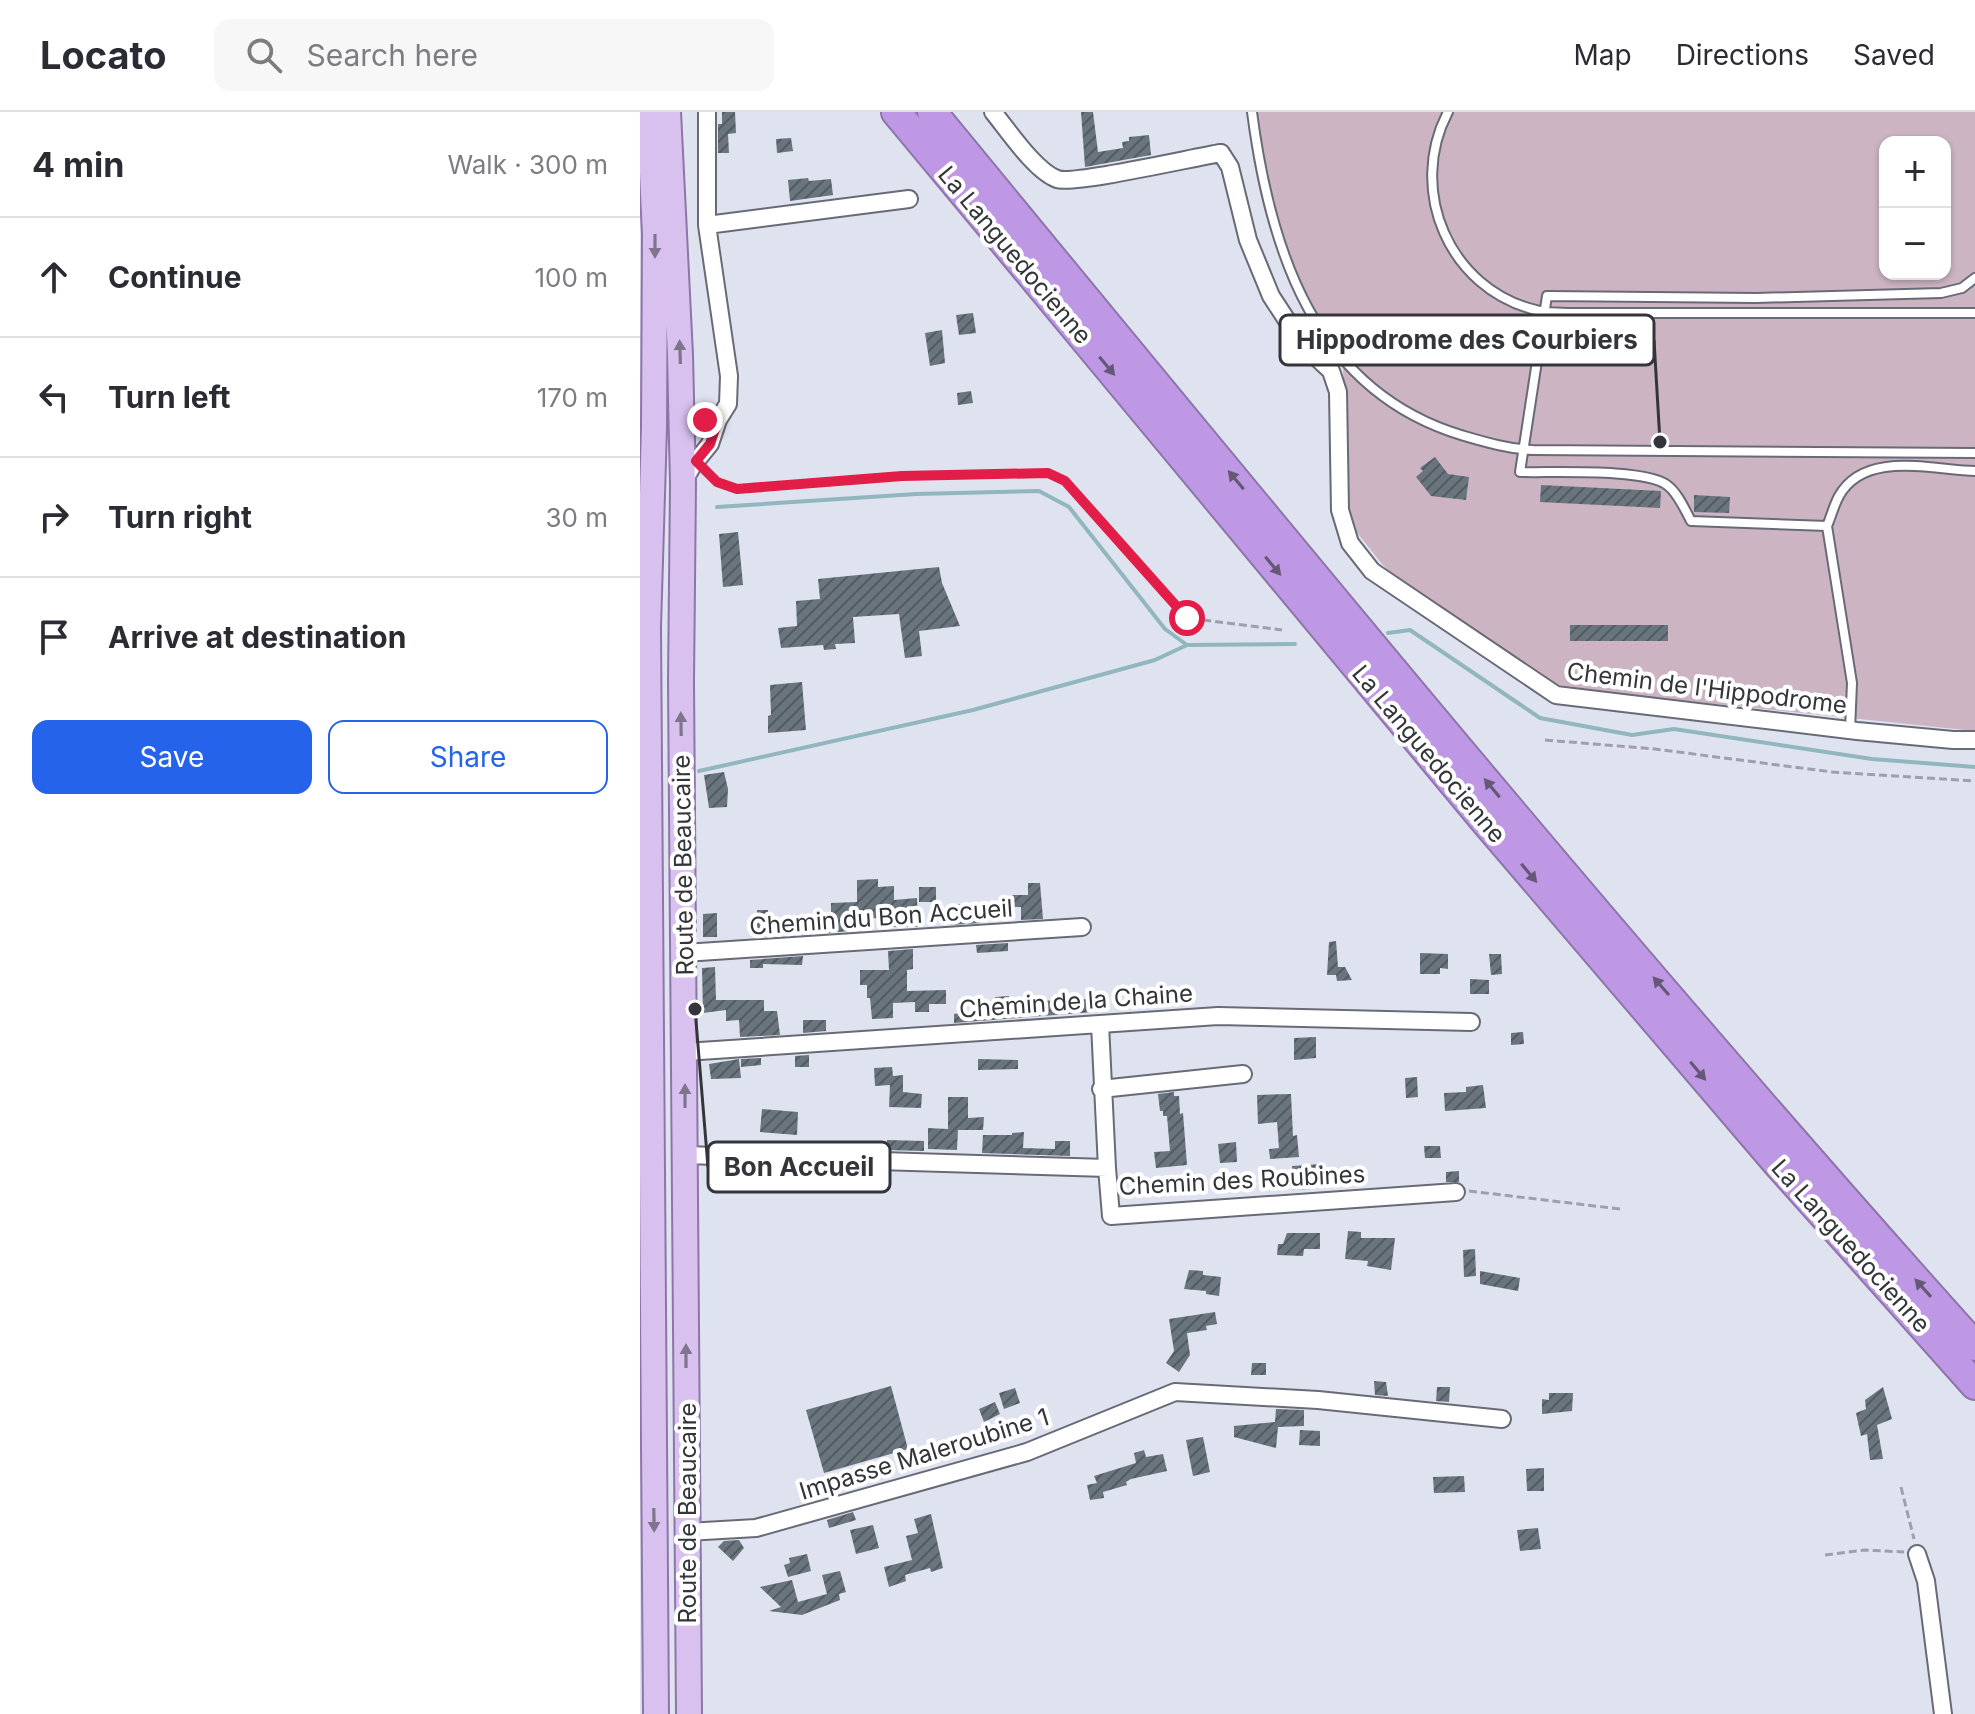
<!DOCTYPE html>
<html lang="en">
<head>
<meta charset="utf-8">
<style>
	:root { --surface:#fff; --page:#f7f7f7; --text:#2b2b33; --muted:#7c7c81; --line:#e1e1e2; --accent:#2563eb }
	body { margin:0; font-family:Inter,sans-serif; background:var(--page); color:var(--text) }
	.controls { position:absolute; right:24px; top:24px; display:grid; overflow:hidden; border-radius:16px; box-shadow:0 2px 6px #0004 }
	.controls button { width:72px; height:72px; display:grid; place-items:center; padding:0; border:0; border-bottom:2px solid var(--line); background:var(--surface); color:var(--text); font:40px sans-serif }
	.stop { position:absolute; width:24px; height:24px; margin:-18px; border:6px solid #e11d48; border-radius:50%; background:#fff }
	.stop.end { background:#e11d48; border-color:#fff; box-shadow:0 2px 8px #0008 }
	.list { margin:0; padding:0; list-style:none }
	h2 { display:flex; justify-content:space-between; align-items:center; height:104px; margin:0; padding:0 32px; font-size:34px }
	h2 small { font-size:26px; font-weight:400; color:var(--muted) }
	.list li { display:grid; grid-template-columns:52px 1fr auto; gap:24px; align-items:center; box-sizing:border-box; height:120px; padding:0 32px; border-top:2px solid var(--line) }
	.list b { display:block; font-size:30px; white-space:nowrap }
	.list em { font-size:26px; font-style:normal; color:var(--muted) }
	.actions { display:flex; gap:16px; padding:24px 32px }
	.actions a { flex:1; padding:18px 0; border:2px solid var(--accent); border-radius:16px; text-align:center; font-size:28px; color:var(--accent) }
	.actions .main { background:var(--accent); color:#fff }
	.icon { flex:none; width:44px; height:44px; fill:none; stroke:currentColor; stroke-width:2; stroke-linecap:round; stroke-linejoin:round }
	.map { position:relative; flex:none; width:1335px; height:1602px; overflow:hidden }
	header { display:flex; align-items:center; gap:48px; box-sizing:border-box; height:112px; padding:0 40px; background:var(--surface); border-bottom:2px solid var(--line) }
	header strong { font-size:38px }
	nav { display:flex; gap:44px; margin-inline-start:auto; font-size:28px }
	.search { width:560px; height:72px; background:var(--page); display:flex; align-items:center; gap:20px; box-sizing:border-box; padding:0 28px; border-radius:16px; color:var(--muted); font-size:30px }
	main { display:flex }
	aside { flex:1; background:var(--surface) }
	.map>svg:first-child { display:block }
	.green { fill:#ccb4c3; fill-rule:evenodd }
	.lines { fill:none; stroke-linecap:round; stroke-linejoin:round }
	.stream { stroke:#91b6bd; stroke-width:4 }
	.building { fill:url(#building-hatch) }
	.service-casing { stroke:#686a76; stroke-width:12 }
	.minor-casing { stroke:#686a76; stroke-width:20 }
	.primary-casing { stroke:#8e75a9; stroke-width:28 }
	.motorway-casing { stroke:#8e75a9; stroke-width:32 }
	.path { stroke:#9da0aa; stroke-width:3; stroke-dasharray:8 4; stroke-linecap:butt }
	.service { stroke:#fff; stroke-width:8 }
	.minor { stroke:#fff; stroke-width:16 }
	.primary { stroke:#d9c1ef; stroke-width:24 }
	.motorway { stroke:#bf98e5; stroke-width:28 }
	.oneway { fill:#7e748b }
	.oneway2 { fill:#655876 }
	.route { stroke:#e11d48; stroke-width:10 }
	.labels { text-anchor:middle; dominant-baseline:central; stroke-width:8; stroke-linejoin:round; paint-order:stroke }
	.street-label { font-size:24px; fill:#34353a; stroke:#fff }
	.leader { fill:none; stroke:#34353a; stroke-width:3 }
	.callout-dot { fill:#34353a; stroke:#fff; stroke-width:3 }
	.callout { fill:#fff; stroke:#34353a; stroke-width:3 }
	.callout-label { font-size:26px; text-anchor:middle; font-weight:bold; fill:#34353a }
</style>
</head>
<body>
<header>
<strong>Locato</strong>
<div class="search"><svg class="icon" aria-label="search" viewBox="0 0 24 24"><circle cx="10" cy="10" r="6"/><path d="M15 15l6 6"/></svg>Search here</div>
<nav><a>Map</a><a>Directions</a><a>Saved</a></nav>
</header>
<main>
<aside>
<h2>4 min<small>Walk · 300 m</small></h2>
<ul class="list">
<li><svg class="icon" aria-label="ahead" viewBox="0 0 24 24"><path d="M12 20V5M6 11l6-6 6 6"/></svg><div><b>Continue</b></div><em>100 m</em></li>
<li><svg class="icon" aria-label="left" viewBox="0 0 24 24"><path d="M17 20v-9H6M10 6l-5 5 5 5"/></svg><div><b>Turn left</b></div><em>170 m</em></li>
<li><svg class="icon" aria-label="right" viewBox="0 0 24 24"><path d="M7 20v-9h11M14 6l5 5-5 5"/></svg><div><b>Turn right</b></div><em>30 m</em></li>
<li><svg class="icon" aria-label="arrive" viewBox="0 0 24 24"><path d="M6 21V4h12l-3 4 3 4H6"/></svg><div><b>Arrive at destination</b></div></li>
</ul>
<div class="actions"><a class="main">Save</a><a>Share</a></div>
</aside>
<div class="map">
<svg width="1335" height="1602" viewBox="0 0 1335 1602">
	<defs>
		<pattern id="building-hatch" width="6" height="6" patternUnits="userSpaceOnUse" patternTransform="scale(2)"><rect width="6" height="6" fill="#69747d"/><path d="M-1 1l2-2M0 6l6-6M5 7l2-2" fill="none" stroke="#535b62"/></pattern>
	</defs>
	<rect width="100%" height="100%" fill="#dfe3f0"/>
	<path class="green" d="M608,0H1335V619L989,583L912,572L760,470L742,452L707,408L703,253C645,190 613,84 608,0ZM1245,30H1305V162H1245Z"/>
	<g class="lines">
		<path class="stream" d="M77,395L276,382L399,379L429,395L525,517L547,533L655,532
			M748,521L770,518L900,606L992,623L1034,617L1232,647L1335,655
			M59,659L333,598L515,548L547,533"/>
	</g>
	<path class="building" d="M82,0H95L96,21L88,22L89,41H78V12H82Z
		M441,0H453L458,40L483,36L482,30L489,29V25L509,23L511,43L445,55Z
		M151,26L153,39L137,41L136,27Z
		M168,66L169,69L191,67L193,83L150,89L148,68Z
		M333,201L336,221L319,223L316,203Z
		M302,218L305,251L290,254L285,221Z
		M331,279L333,291L318,293L317,281Z
		M795,345L808,362L829,365L826,388L791,384L776,365L783,359L780,356Z
		M901,373L1021,379L1020,396L900,390Z
		M1054,383L1090,385L1089,401L1054,400Z
		M98,420L103,473L83,475L79,422Z
		M299,455L302,471L320,514L279,519L282,544L265,546L259,502L213,505L215,531L195,532L196,537L184,538L183,533L141,536L138,516L157,514L156,489L180,487L178,467Z
		M930,513H1028V529H930Z
		M162,570L166,618L128,621V604L131,603L130,573Z
		M84,660L88,677L87,695L69,696L64,663Z
		M238,767V775L254,774V788L277,786L278,815H243L242,806L210,807V819L187,821V803H191V791L217,790V768Z
		M388,771H400L403,807L381,808V795H369L368,783H388Z
		M279,775H296V790H279Z
		M341,791V811L311,813V793Z
		M117,798H128V824L117,825Z
		M77,801V825H63V802Z
		M155,802H164L168,822L156,823Z
		M696,829L698,855H705L712,868L697,869L696,863H687L689,830Z
		M368,831V839L337,841L336,833Z
		M273,837V857L267,858V879L306,878V892H289V900H275V890L253,891V906L232,907L230,886H227V873H220V858H249L248,839Z
		M780,841L808,842V857L800,856V862H780Z
		M849,842H861L862,862L851,863Z
		M163,844L162,853L123,852V856H110V848Z
		M75,855L76,888H124V899H137L140,923L100,925L99,908L86,909V898L63,901L62,856Z
		M830,867L849,868V882H830Z
		M369,884V890L452,887L453,900L314,911V902L337,898V891L355,888V885Z
		M163,908H186V919L163,921Z
		M883,920L884,932L871,933V921Z
		M676,925V946L654,948V926Z
		M169,943V955H155V944Z
		M121,946V953L101,955V947Z
		M99,947L101,966L71,967L69,952Z
		M338,947L378,948V957L338,958Z
		M252,955L253,964L263,963V980L282,982L281,996L249,995L250,973L235,974L234,956Z
		M777,965L778,985L766,986L765,966Z
		M843,973L846,996L805,999L804,981L826,980V975Z
		M534,980V984H539L540,1002L543,1001L547,1053L516,1056L514,1040L530,1039L527,1004H523V999H520L518,982Z
		M651,982L653,1024L657,1023L659,1045L630,1047L629,1037L639,1036L637,1010L618,1012L617,983Z
		M308,985H328V1006L344,1005L343,1018H318L317,1038L288,1037V1016L308,1017Z
		M122,997L158,1000L157,1023L120,1020Z
		M384,1020L383,1036L415,1037V1029H430V1044L342,1041L343,1023H372V1021Z
		M247,1028L284,1029V1039L246,1038Z
		M596,1030L597,1050L580,1051L578,1032Z
		M784,1034H800L801,1046H785Z
		M682,1052L683,1065L669,1067L670,1077L653,1078L652,1054Z
		M819,1059V1070H806V1060Z
		M708,1119L721,1120V1126H755L751,1158L727,1154L728,1149L705,1147Z
		M647,1121H680V1137H664L663,1144L637,1143L638,1132H643Z
		M835,1137L836,1164L824,1165L823,1138Z
		M549,1158L563,1159V1163L581,1165L579,1184L566,1182V1179L544,1177Z
		M840,1159L880,1166L878,1179L840,1172Z
		M575,1200L577,1212L566,1214L567,1218L547,1221L550,1243L539,1260L526,1251L534,1239L529,1207Z
		M612,1251H626V1263H611Z
		M734,1269L746,1270L748,1284L735,1283Z
		M251,1274L268,1337L184,1361L166,1298Z
		M797,1275H810L809,1290L796,1289Z
		M1243,1275L1252,1307L1237,1313L1243,1347L1230,1348L1227,1322L1221,1324L1216,1301L1226,1297L1225,1288Z
		M375,1276L380,1291L364,1297L359,1281Z
		M909,1281H933L932,1299L902,1302V1287L909,1288Z
		M355,1290L360,1302L344,1310L339,1297Z
		M636,1297L664,1298V1314L638,1315L636,1336L594,1325V1314L635,1310Z
		M660,1318L680,1319V1334L659,1333Z
		M563,1325L570,1360L553,1364L546,1328Z
		M504,1338L506,1345L523,1342L527,1359L491,1367L486,1370L487,1373L463,1380L464,1386L450,1388L447,1373L457,1371L454,1364L496,1351L494,1341Z
		M904,1356V1379H887L886,1357Z
		M824,1364L825,1380L794,1381L793,1365Z
		M213,1400L216,1408L189,1416L187,1408Z
		M291,1402L303,1456L291,1460L290,1456L265,1463L266,1469L249,1475L244,1455L272,1448L266,1424L278,1421L274,1407Z
		M233,1413L239,1436L216,1442L210,1418Z
		M898,1416L901,1437L880,1439L877,1418Z
		M99,1428L104,1436L93,1449L78,1435L84,1429Z
		M167,1442L171,1459L148,1465L144,1453L150,1451L149,1446Z
		M200,1459L206,1480L199,1482L200,1488L162,1503L129,1499L141,1495L120,1475L152,1468L158,1490L187,1482L182,1463Z"/>
	<g class="lines">
		<g class="service-casing">
			<path id="service" d="M612,0C630,138 674,278 821,323C845,330 868,337 893,338L1335,341
				M808,0C767,78 809,177 896,198C906,201 917,200 927,201H1335
				M1187,414C1191,405 1194,393 1199,384C1225,338 1292,358 1335,359
				M1210,618L1212,571L1187,414L1051,409C1045,398 1038,381 1027,373C1005,356 912,361 880,360L907,184L1116,186L1301,181L1322,176L1335,166"/>
		</g>
		<g class="minor-casing">
			<path id="minor" d="M67,0V113L89,264L88,292L78,308
				M353,0C368,18 395,59 417,67C434,73 555,45 581,41L590,55L608,128L631,184L663,233L691,259L698,280L700,398L710,431L732,459L916,583L1217,619L1313,628H1335
				M67,113L269,87
				M41,298L50,305L78,308L70,332L53,353L45,367
				M44,841L442,815
				M460,912L467,1056
				M45,940L578,904L831,910
				M461,977L603,962
				M45,1043L467,1056L471,1104L816,1080
				M47,1420L116,1416L387,1340L535,1280L678,1288L862,1307
				M1277,1442L1286,1469L1303,1602"/>
		</g>
		<g class="primary-casing">
			<path id="primary" d="M9,0L15,122L14,316L8,515L16,1602
				M28,0L40,243L43,372L41,570L49,1602"/>
		</g>
		<g class="motorway-casing">
			<path id="motorway" d="M256,0L843,707L1137,1051L1335,1273
				M292,0C634,416 975,833 1335,1234"/>
		</g>
		<path class="path" d="M68,361L77,370L97,377L262,364L408,361L425,369L547,506L642,518
			M905,628L1015,637L1192,660L1335,669
			M829,1079L980,1097
			M1261,1375L1274,1427
			M1185,1443L1225,1438L1264,1440"/>
		<use href="#service" class="service"/>
		<use href="#minor" class="minor"/>
		<use href="#primary" class="primary"/>
		<use href="#motorway" class="motorway"/>
	</g>
	<defs><path id="oneway-solid" d="M-6-.8H1V-3.2L6.5 0L1 3.2V.8H-6Z" transform="scale(2)"/></defs>
	<g class="oneway">
		<use href="#oneway-solid" transform="translate(15 134) rotate(90)"/>
		<use href="#oneway-solid" transform="translate(40 240) rotate(-92)"/>
		<use href="#oneway-solid" transform="translate(41 612) rotate(-91)"/>
		<use href="#oneway-solid" transform="translate(45 984) rotate(-90)"/>
		<use href="#oneway-solid" transform="translate(46 1244) rotate(-90)"/>
		<use href="#oneway-solid" transform="translate(14 1408) rotate(89)"/>
	</g>
	<g class="oneway2">
		<use href="#oneway-solid" transform="translate(467 254) rotate(50)"/>
		<use href="#oneway-solid" transform="translate(596 368) rotate(-130)"/>
		<use href="#oneway-solid" transform="translate(633 454) rotate(50)"/>
		<use href="#oneway-solid" transform="translate(852 676) rotate(-130)"/>
		<use href="#oneway-solid" transform="translate(889 761) rotate(50)"/>
		<use href="#oneway-solid" transform="translate(1021 874) rotate(-131)"/>
		<use href="#oneway-solid" transform="translate(1058 959) rotate(50)"/>
		<use href="#oneway-solid" transform="translate(1283 1176) rotate(-132)"/>
	</g>
	<g class="lines">
		<path class="route" d="M65,308H78L70,332L56,349L77,370L97,377L262,364L408,361L425,369L547,506"/>
	</g>
	<g class="labels">
		<g class="street-label">
			<text transform="translate(375 143) rotate(50)">La Languedocienne</text>
			<text transform="translate(1067 576) rotate(7)">Chemin de l'Hippodrome</text>
			<text transform="translate(789 642) rotate(50)">La Languedocienne</text>
			<text transform="translate(43 753) rotate(-91)">Route de Beaucaire</text>
			<text transform="translate(241 805) rotate(-4)">Chemin du Bon Accueil</text>
			<text transform="translate(436 889) rotate(-4)">Chemin de la Chaine</text>
			<text transform="translate(602 1068) rotate(-3)">Chemin des Roubines</text>
			<text transform="translate(1211 1134) rotate(48)">La Languedocienne</text>
			<text transform="translate(284 1342) rotate(-17)">Impasse Maleroubine 1</text>
			<text transform="translate(47 1401) rotate(-90)">Route de Beaucaire</text>
		</g>
	</g>
	<path class="leader" d="M1020 330L1014 228M55 897L68 1055"/>
	<g class="callout-dot">
		<circle cx="1020" cy="330" r="8"/>
		<circle cx="55" cy="897" r="8"/>
	</g>
	<g class="callout">
		<rect x="640" y="203" width="374" height="50" rx="8"/>
		<rect x="68" y="1030" width="182" height="50" rx="8"/>
	</g>
	<g class="callout-label">
		<text x="827" y="237">Hippodrome des Courbiers</text>
		<text x="159" y="1064">Bon Accueil</text>
	</g>
</svg>
<div class="controls">
<button>+</button>
<button>−</button>
</div>
<div class="stop" style="left:547px;top:506px"></div>
<div class="stop end" style="left:65px;top:308px"></div>
</div>
</main>
</body>
</html>
